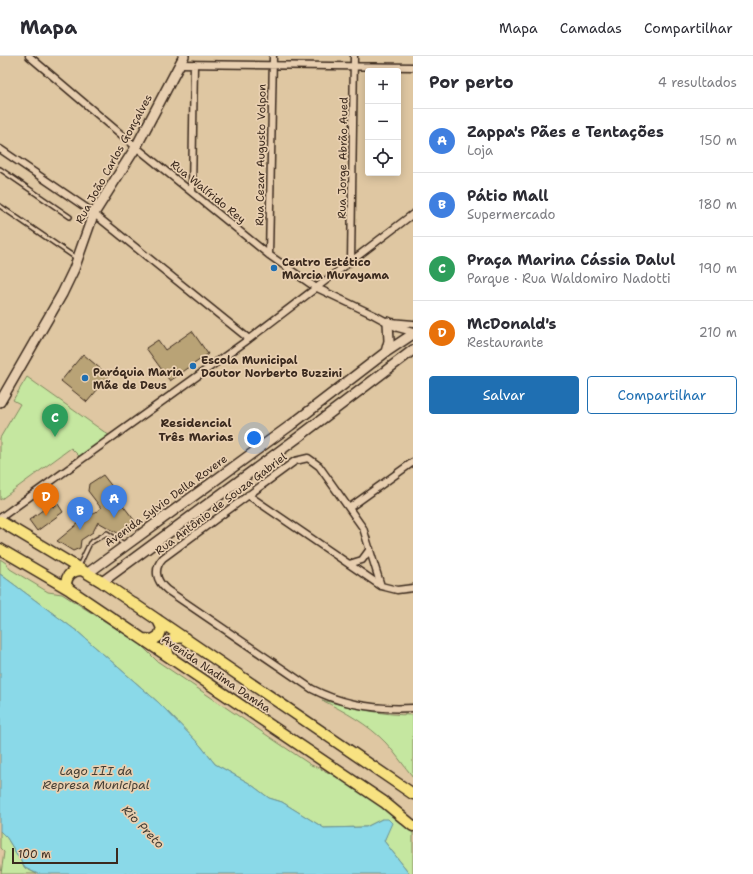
<!DOCTYPE html>
<html lang="pt">
<head>
<meta charset="utf-8">
<style>
	:root { --surface:#fff; --page:#f7f7f7; --text:#2b2b33; --muted:#7c7c81; --line:#e1e1e2; --accent:#1f6fb2 }
	body { margin:0; font-family:"Shantell Sans",sans-serif; background:var(--page); color:var(--text) }
	.controls { position:absolute; right:12px; top:12px; display:grid; overflow:hidden; border-radius:4px; box-shadow:0 2px 10px #0003 }
	.controls button { width:36px; height:36px; display:grid; place-items:center; padding:0; border:0; border-bottom:1px solid var(--line); background:var(--surface); color:var(--text); font:20px sans-serif }
	.scale { position:absolute; left:12px; bottom:10px; width:106px; box-sizing:border-box; padding-left:4px; border:2px solid #3b2a1e; border-top:0; font-size:11px; line-height:14px; white-space:nowrap; color:#3b2a1e; -webkit-text-stroke:3px #e8cfb0; paint-order:stroke }
	.you { position:absolute; left:254px; top:382px; width:14px; height:14px; margin:-10px; border:3px solid #fff; border-radius:50%; background:#1a73e8; box-shadow:0 0 0 6px #1a73e833 }
	.badge { display:grid; place-items:center; width:26px; height:26px; border-radius:50%; background:var(--accent); color:#fff; font-size:13px; font-weight:700 }
	.pin { position:absolute; translate:-50% -33px; filter:drop-shadow(0 1px 2px #0008) }
	.pin::after { content:''; position:absolute; top:21px; width:14px; height:12px; background:inherit; clip-path:polygon(0 0,100% 0,50% 100%) }
	.list { margin:0; padding:0; list-style:none }
	h2 { display:flex; justify-content:space-between; align-items:center; height:52px; margin:0; padding:0 16px; font-size:17px }
	h2 small { font-size:13px; font-weight:400; color:var(--muted) }
	.list li { display:grid; grid-template-columns:26px 1fr auto; gap:12px; align-items:center; box-sizing:border-box; height:64px; padding:0 16px; border-top:1px solid var(--line) }
	.list b { display:block; font-size:15px; white-space:nowrap }
	.list p { margin:0; font-size:13px; white-space:nowrap; color:var(--muted) }
	.list em { font-size:13px; font-style:normal; color:var(--muted) }
	.actions { display:flex; gap:8px; padding:12px 16px }
	.actions a { flex:1; padding:9px 0; border:1px solid var(--accent); border-radius:4px; text-align:center; font-size:14px; color:var(--accent) }
	.actions .main { background:var(--accent); color:#fff }
	.icon { flex:none; width:22px; height:22px; fill:none; stroke:currentColor; stroke-width:2; stroke-linecap:round; stroke-linejoin:round }
	.map { position:relative; flex:none; width:413px; height:818px; overflow:hidden }
	header { display:flex; align-items:center; gap:24px; box-sizing:border-box; height:56px; padding:0 20px; background:var(--surface); border-bottom:1px solid var(--line) }
	header strong { font-size:19px }
	nav { display:flex; gap:22px; margin-inline-start:auto; font-size:14px }
	main { display:flex }
	aside { flex:1; background:var(--surface) }
	.map>svg:first-child { display:block }
	.green { fill:#c5e7a0; stroke:#80885f }
	.water { fill:#8ad9e8; stroke:#6a9397 }
	.building { fill:#b9a376; stroke:#3b2a1e }
	.lines { fill:none; stroke-linecap:round; stroke-linejoin:round }
	.lane-casing { stroke:#3b2a1e; stroke-width:6 }
	.street-casing { stroke:#3b2a1e; stroke-width:9 }
	.secondary-casing { stroke:#3b2a1e; stroke-width:12 }
	.primary-casing { stroke:#3b2a1e; stroke-width:13 }
	.lane { stroke:#e8cfb0; stroke-width:3 }
	.street { stroke:#e8cfb0; stroke-width:6 }
	.secondary { stroke:#e8cfb0; stroke-width:9 }
	.primary { stroke:#f8e281; stroke-width:10 }
	.poi-dot { fill:#1f6fb2; stroke:#e8cfb0; stroke-width:1.5 }
	.labels { text-anchor:middle; dominant-baseline:central; stroke-width:3.5; stroke-linejoin:round; paint-order:stroke }
	.street-label { font-size:11px; fill:#3b2a1e; stroke:#e8cfb0 }
	.poi-label { font-size:11px; font-weight:bold; fill:#3b2a1e; stroke:#e8cfb0; text-anchor:start }
	.neighbourhood-label { font-size:12px; font-weight:bold; fill:#3b2a1e; stroke:#e8cfb0 }
	.water-label { font-size:12px; font-style:italic; fill:#433c32; stroke:#e8cfb0 }
</style>
</head>
<body>
<header>
<strong>Mapa</strong>
<nav><a>Mapa</a><a>Camadas</a><a>Compartilhar</a></nav>
</header>
<main>
<div class="map">
<svg width="413" height="818" viewBox="0 0 413 818">
	<rect width="100%" height="100%" fill="#dfc7a2"/>
	<filter id="ink" filterUnits="userSpaceOnUse"><feTurbulence type="fractalNoise" baseFrequency=".025" numOctaves="2"/><feDisplacementMap in="SourceGraphic" scale="8" xChannelSelector="R" yChannelSelector="G"/><feConvolveMatrix kernelMatrix="1 2 1 2 8 2 1 2 1" color-interpolation-filters="sRGB"/></filter>
	<g filter="url(#ink)">
		<path class="green" d="M27,321L110,380L80,401L71,392L0,444V382L20,348L13,344Z
			M0,503L6,507L10,513L48,536L62,538L139,587L157,605L311,709C348,723 383,751 413,777V818H410L384,785L387,777L382,763L366,771L324,772L282,746L269,742L249,727L215,708L200,689L159,647L78,576L0,518Z
			M322,644C353,652 381,659 413,659V721C404,710 396,698 386,687C368,668 345,656 322,644Z
			M0,775L7,782L25,812L37,818H1L4,796L0,792Z"/>
		<path class="water" d="M0,518L78,576L159,647L200,689L215,708L249,727L269,742L282,746L324,772L366,771L382,763H388L392,767L384,785L410,818H38L25,812L7,782L0,775Z"/>
		<path class="building" d="M192,275L208,298L170,325L146,292L158,284L165,294Z
			M83,298L109,320L87,346L61,325Z
			M103,419L117,437L115,439L138,469L123,480L98,466L93,476L81,484L80,492L73,495L57,485L91,457L93,458L101,452L88,435L89,428Z
			M51,448L53,451L58,448L63,456L37,475L29,464Z"/>
		<g class="lines">
			<g class="lane-casing">
				<path id="lane" d="M0,113L70,161
					M0,150L76,202
					M79,510L90,487L107,477L124,488"/>
			</g>
			<g class="street-casing">
				<path id="street" d="M29,0L136,91L269,199L315,231L374,259L398,272L413,276
					M180,8L413,11
					M0,93L88,153L249,283
					M192,136L194,8
					M269,199L273,0
					M351,205L354,0
					M390,266L413,268
					M248,439L381,530L397,534L413,532
					M349,452L413,406
					M0,462L249,283L413,158
					M349,508L362,504L370,493
					M381,530L363,472L319,410L308,402L295,405L163,502C153,513 156,525 167,534L312,633C343,649 378,654 413,652"/>
			</g>
			<g class="secondary-casing">
				<path id="secondary" d="M386,296L389,285L388,266
					M0,346L62,238L74,213L93,159L136,91L184,0
					M88,517L291,369L386,296L413,278
					M102,526L300,380L413,294"/>
			</g>
			<g class="primary-casing">
				<path id="primary" d="M0,465L102,526L413,738
					M0,493L70,534L384,746L413,770
					M70,534L66,529C66,519 72,514 82,514
					M143,583L153,584L159,580L162,572L158,564
					M169,600C164,589 172,579 185,582"/>
			</g>
			<use href="#lane" class="lane"/>
			<use href="#street" class="street"/>
			<use href="#secondary" class="secondary"/>
			<use href="#primary" class="primary"/>
		</g>
	</g>
	<g class="poi-dot">
		<circle cx="274" cy="212" r="4"/>
		<circle cx="193" cy="310" r="4"/>
		<circle cx="85" cy="322" r="4"/>
	</g>
	<g class="labels">
		<g class="street-label">
			<text transform="translate(261 99) rotate(-89)">Rua Cezar Augusto Volpon</text>
			<text transform="translate(343 102) rotate(-89)">Rua Jorge Abrão Aued</text>
			<text transform="translate(114 103) rotate(-61)">Rua João Carlos Gonçalves</text>
			<text transform="translate(208 136) rotate(39)">Rua Walfrido Rey</text>
			<text transform="translate(166 445) rotate(-36)">Avenida Sylvio Della Rovere</text>
			<text transform="translate(221 448) rotate(-37)">Rua Antônio de Souza Gabriel</text>
			<text transform="translate(216 618) rotate(34)">Avenida Nadima Damha</text>
		</g>
		<g class="poi-label">
			<text x="282" y="206">Centro Estético<tspan x="282" dy="13">Marcia Murayama</tspan></text>
			<text x="201" y="304">Escola Municipal<tspan x="201" dy="13">Doutor Norberto Buzzini</tspan></text>
			<text x="93" y="316">Paróquia Maria<tspan x="93" dy="13">Mãe de Deus</tspan></text>
		</g>
		<g class="neighbourhood-label">
			<text x="196" y="367">Residencial<tspan x="196" dy="14">Três Marias</tspan></text>
		</g>
		<g class="water-label">
			<text x="96" y="715">Lago III da<tspan x="96" dy="14">Represa Municipal</tspan></text>
			<text transform="translate(143 771) rotate(46)">Rio Preto</text>
		</g>
	</g>
</svg>
<div class="controls">
<button>+</button>
<button>−</button>
<button><svg class="icon" aria-label="locate" viewBox="0 0 24 24"><circle cx="12" cy="12" r="6"/><path d="M12 2v4M12 18v4M2 12h4M18 12h4"/></svg></button>
</div>
<div class="scale">100 m</div>
<div class="you"></div>
<div class="pin badge" style="left:114px;top:462px;background:#3f7fe0">A</div>
<div class="pin badge" style="left:80px;top:474px;background:#3f7fe0">B</div>
<div class="pin badge" style="left:55px;top:381px;background:#2e9e5b">C</div>
<div class="pin badge" style="left:46px;top:460px;background:#e8710a">D</div>
</div>
<aside>
<h2>Por perto<small>4 resultados</small></h2>
<ul class="list">
<li><span class="badge" style="background:#3f7fe0">A</span><div><b>Zappa's Pães e Tentações</b><p>Loja</p></div><em>150 m</em></li>
<li><span class="badge" style="background:#3f7fe0">B</span><div><b>Pátio Mall</b><p>Supermercado</p></div><em>180 m</em></li>
<li><span class="badge" style="background:#2e9e5b">C</span><div><b>Praça Marina Cássia Dalul</b><p>Parque · Rua Waldomiro Nadotti</p></div><em>190 m</em></li>
<li><span class="badge" style="background:#e8710a">D</span><div><b>McDonald's</b><p>Restaurante</p></div><em>210 m</em></li>
</ul>
<div class="actions"><a class="main">Salvar</a><a>Compartilhar</a></div>
</aside>
</main>
</body>
</html>
